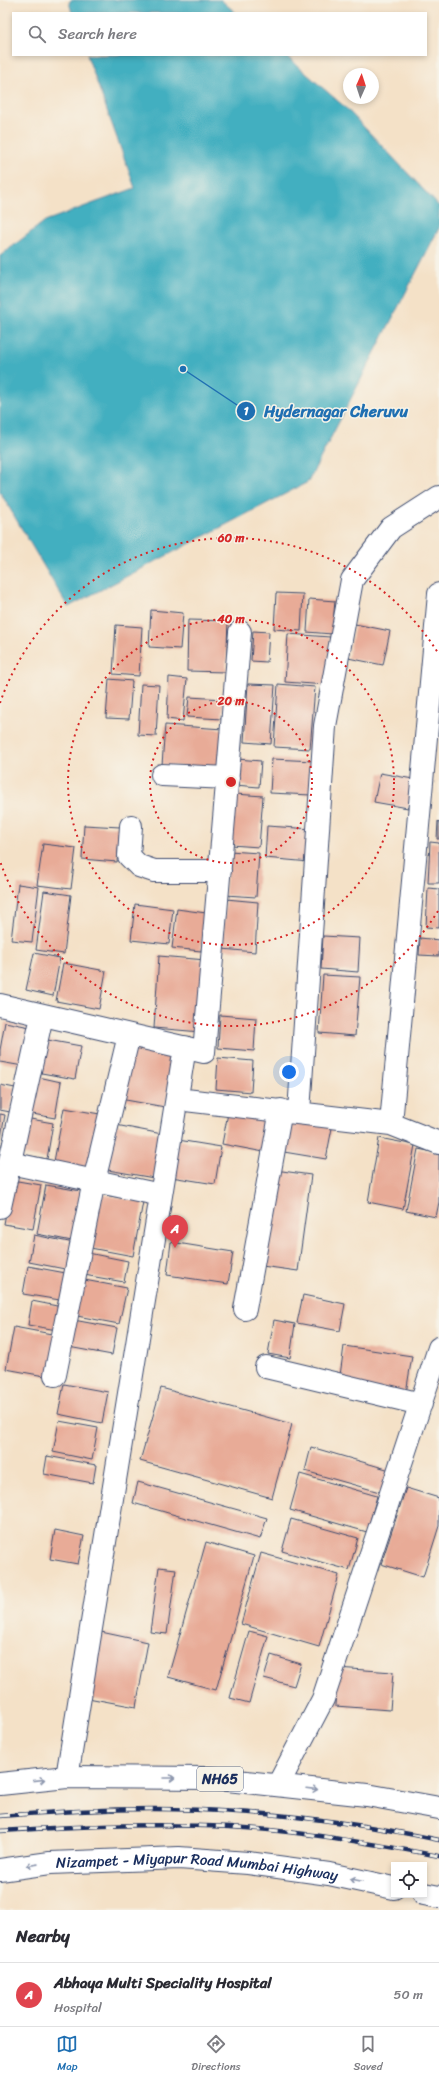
<!DOCTYPE html>
<html lang="en">
<head>
<meta charset="utf-8">
<style>
	:root { --surface:#fff; --page:#f2f2f3; --text:#2b2b33; --muted:#7c7c81; --line:#e1e1e2; --accent:#1f6fb2 }
	body { margin:0; font-family:Sriracha,sans-serif; background:var(--page); color:var(--text) }
	.controls { position:absolute; right:12px; bottom:12px; display:grid; overflow:hidden; border-radius:0px; box-shadow:0 2px 6px #0003 }
	.controls button { width:36px; height:36px; display:grid; place-items:center; padding:0; border:0; border-bottom:1px solid var(--line); background:var(--surface); color:var(--text); font:20px sans-serif }
	.compass { position:absolute; left:343px; top:68px; width:36px; height:36px; border-radius:50%; background:var(--surface); box-shadow:0 2px 6px #0003; rotate:3deg }
	.you { position:absolute; left:289px; top:1072px; width:14px; height:14px; margin:-10px; border:3px solid #fff; border-radius:50%; background:#1a73e8; box-shadow:0 0 0 6px #1a73e833 }
	.badge { display:grid; place-items:center; width:26px; height:26px; border-radius:50%; background:var(--accent); color:#fff; font-size:13px; font-weight:700 }
	.pin { position:absolute; translate:-50% -33px; filter:drop-shadow(0 1px 2px #0008) }
	.pin::after { content:''; position:absolute; top:21px; width:14px; height:12px; background:inherit; clip-path:polygon(0 0,100% 0,50% 100%) }
	.list { margin:0; padding:0; list-style:none }
	h2 { display:flex; justify-content:space-between; align-items:center; height:52px; margin:0; padding:0 16px; font-size:17px }
	h2 small { font-size:13px; font-weight:400; color:var(--muted) }
	.list li { display:grid; grid-template-columns:26px 1fr auto; gap:12px; align-items:center; box-sizing:border-box; height:64px; padding:0 16px; border-top:1px solid var(--line) }
	.list b { display:block; font-size:15px; white-space:nowrap }
	.list p { margin:0; font-size:13px; white-space:nowrap; color:var(--muted) }
	.list em { font-size:13px; font-style:normal; color:var(--muted) }
	.icon { flex:none; width:22px; height:22px; fill:none; stroke:currentColor; stroke-width:2; stroke-linecap:round; stroke-linejoin:round }
	.map { position:relative; flex:none; width:439px; height:1910px; overflow:hidden }
	.search { position:absolute; background:var(--surface); box-shadow:0 2px 6px #0003; left:12px; right:12px; top:12px; height:44px; display:flex; align-items:center; gap:10px; box-sizing:border-box; padding:0 14px; border-radius:0px; color:var(--muted); font-size:15px }
	.sheet { height:116px; background:var(--surface) }
	nav { display:flex; justify-content:space-around; align-items:center; box-sizing:border-box; height:56px; border-top:1px solid var(--line); background:var(--surface); font-size:11px; color:var(--muted) }
	nav a { display:grid; justify-items:center; gap:2px }
	nav .on { color:var(--accent) }
	.map>svg:first-child { display:block }
	.water { fill:#42afc0; stroke:#2e6f8f }
	.building { fill:#e8ab97 }
	.lines { fill:none; stroke-linecap:round; stroke-linejoin:round }
	.minor-casing { stroke:#3c4a6e; stroke-width:24 }
	.highway-casing { stroke:#3c4a6e; stroke-width:24 }
	.minor { stroke:#fff; stroke-width:22 }
	.highway { stroke:#fff; stroke-width:22 }
	.rail-casing { stroke:#1b2f5e; stroke-width:4.5 }
	.rail { stroke:#f7f3e8; stroke-width:3; stroke-dasharray:9; stroke-linecap:butt }
	.oneway { stroke:#8d97ae }
	.ring { fill:none; stroke:#d62828; stroke-width:2; stroke-dasharray:2 4 }
	.labels { text-anchor:middle; dominant-baseline:central; stroke-width:3; stroke-linejoin:round; paint-order:stroke }
	.shield { fill:#f7f3e8; stroke:#5d6a87; stroke-width:1 }
	.shield-label { font-size:14px; font-weight:bold; fill:#1b2f5e }
	.street-label { font-size:15px; fill:#1b2f5e; stroke:#f7f3e8 }
	.centre { fill:#d62828; stroke:#f7f3e8; stroke-width:2 }
	.ring-label { font-size:12px; text-anchor:middle; font-weight:bold; fill:#d62828; stroke:#f7f3e8; stroke-width:3; stroke-linejoin:round; paint-order:stroke }
	.leader { fill:none; stroke:#1f6fb2; stroke-width:1.5 }
	.callout-dot { fill:#1f6fb2; stroke:#f7f3e8; stroke-width:1.5 }
	.mark-label { font-size:12px; text-anchor:middle; font-weight:bold; fill:#fff }
	.callout-label { font-size:16px; text-anchor:middle; font-weight:bold; fill:#1f6fb2; stroke:#f7f3e8; stroke-width:3; stroke-linejoin:round; paint-order:stroke }
</style>
</head>
<body>
<div class="map">
<svg width="439" height="1910" viewBox="0 0 439 1910">
	<rect width="100%" height="100%" fill="#f7f3e8"/>
	<filter id="ink" filterUnits="userSpaceOnUse"><feTurbulence type="fractalNoise" baseFrequency=".025" numOctaves="2"/><feDisplacementMap in="SourceGraphic" scale="8" xChannelSelector="R" yChannelSelector="G"/><feConvolveMatrix kernelMatrix="1 2 1 2 8 2 1 2 1" color-interpolation-filters="sRGB"/></filter>
	<filter id="wash" filterUnits="userSpaceOnUse"><feTurbulence type="fractalNoise" baseFrequency=".012" numOctaves="4" result="noise"/><feDisplacementMap in="SourceGraphic" scale="16" xChannelSelector="R" yChannelSelector="G"/><feGaussianBlur stdDeviation="0.9" result="paint"/><feColorMatrix in="noise" values="0 0 0 0 0 0 0 0 0 0 0 0 0 0 0 0 0 1.4 0 .05"/><feComposite in="paint" operator="in"/></filter>
	<g filter="url(#wash)">
		<rect width="100%" height="100%" fill="#f4e1c7"/>
		<path class="water" d="M71,0H221L236,13H72L69,2Z
			M87,55H285L346,108L439,206V228L308,482L68,607L0,492V256L45,221L135,188Z"/>
		<g id="blocks">
			<path class="building" d="M276,593L303,594L301,631L274,629Z
				M309,599L335,601L332,634L307,632Z
				M151,610L183,613L180,649L149,647Z
				M188,620L228,621L226,672L187,671Z
				M355,624L390,631L383,665L348,658Z
				M116,625L142,627L139,676L113,674Z
				M253,631L269,632L267,662L251,661Z
				M288,634L330,637L326,685L285,682Z
				M169,677L187,679L183,721L167,719Z
				M109,679L132,681L129,719L106,718Z
				M141,684L159,685L156,736L138,735Z
				M248,684L275,685L271,744L244,742Z
				M278,684L315,687L310,749L274,747Z
				M189,697L224,699L222,719L187,717Z
				M165,725L223,729L220,769L162,765Z
				M237,759L261,761L259,787L235,785Z
				M272,759L314,761L311,795L270,793Z
				M380,773L413,779L408,808L374,802Z
				M235,794L263,796L259,847L231,845Z
				M438,821L439,822V839H437Z
				M84,825L120,827L117,862L82,859Z
				M267,826L312,829L310,862L265,858Z
				M430,842L439,843V883H428Z
				M43,844L76,848L71,889L37,885Z
				M229,851L259,853L256,897L225,895Z
				M18,884L39,887L32,942L11,940Z
				M428,888L439,889V928L426,927Z
				M44,891L71,895L64,954L36,950Z
				M226,899L258,902L255,952L222,949Z
				M135,904L173,909L169,944L131,940Z
				M177,909L206,913L201,951L172,948Z
				M323,936L360,938L358,972L321,969Z
				M420,938L439,940V956L419,955Z
				M34,953L60,958L53,996L26,990Z
				M159,956L206,960L201,1032L154,1028Z
				M63,963L106,971L99,1009L56,1001Z
				M323,975L360,977L355,1036L319,1033Z
				M220,1015L256,1018L254,1051L218,1048Z
				M5,1022L30,1027L23,1066L0,1062V1050Z
				M42,1039L81,1046L75,1079L36,1072Z
				M131,1045L175,1053L165,1107L120,1099Z
				M218,1058L253,1061L251,1092L216,1089Z
				M34,1076L61,1082L55,1118L27,1113Z
				M0,1085L15,1088L10,1112L0,1110Z
				M64,1108L100,1114L89,1174L53,1167Z
				M229,1108L275,1117L269,1153L222,1144Z
				M0,1114L5,1115L1,1137H0Z
				M25,1118L53,1123L47,1159L19,1154Z
				M290,1120L332,1128L326,1159L284,1152Z
				M116,1125L162,1134L154,1178L108,1170Z
				M379,1138L415,1145L403,1209L368,1202Z
				M178,1140L221,1147L215,1184L171,1177Z
				M418,1149L439,1153V1202L436,1217L406,1211Z
				M275,1170L311,1175L298,1271L262,1266Z
				M12,1180L41,1185L33,1229L4,1224Z
				M46,1185L81,1191L72,1241L37,1234Z
				M95,1193L143,1202L133,1256L85,1247Z
				M34,1235L74,1243L70,1270L29,1262Z
				M171,1242L233,1252L228,1284L167,1275Z
				M88,1253L128,1261L124,1282L84,1275Z
				M28,1266L71,1274L66,1301L23,1294Z
				M79,1279L127,1288L119,1324L72,1315Z
				M303,1295L345,1304L340,1331L297,1323Z
				M32,1301L62,1307L57,1330L28,1325Z
				M68,1319L117,1328L112,1355L63,1346Z
				M274,1320L295,1324L290,1358L268,1354Z
				M14,1327L57,1335L50,1377L6,1369Z
				M344,1346L412,1356L406,1393L339,1383Z
				M64,1384L108,1392L102,1423L58,1414Z
				M161,1388L292,1424L272,1498L140,1461Z
				M59,1421L98,1428L92,1460L53,1452Z
				M311,1447L390,1470L383,1493L305,1471Z
				M47,1456L96,1465L93,1483L44,1474Z
				M300,1474L377,1496L367,1532L290,1510Z
				M138,1482L267,1518L260,1539L133,1503Z
				M406,1488L439,1498V1526L423,1577L381,1564Z
				M291,1519L358,1538L349,1570L282,1551Z
				M55,1530L84,1536L78,1564L50,1559Z
				M206,1542L254,1556L216,1690L168,1677Z
				M261,1553L339,1575L319,1647L241,1624Z
				M159,1567L176,1569L167,1634L150,1632Z
				M249,1631L268,1636L249,1703L230,1698Z
				M101,1632L148,1642L136,1707L88,1698Z
				M271,1655L301,1664L294,1686L264,1678Z
				M337,1668L393,1672L390,1710L335,1706Z"/>
		</g>
	</g>
	<g filter="url(#ink)">
		<use href="#blocks" fill-opacity="0" stroke="#3c4a6e" stroke-width="1"/>
		<g class="lines">
			<g class="minor-casing">
				<path id="minor" d="M162,775L228,778
					M131,826L129,856L139,866L154,871H220
					M0,1005L204,1052L240,632
					M177,1099L391,1124L439,1143
					M299,1112L325,726L352,580L391,528L439,497
					M391,1124L439,594
					M10,1163L161,1195
					M0,1207L42,1016
					M245,1309L281,1110
					M266,1367L421,1404
					M55,1375L94,1181L129,1035
					M67,1777L185,1047
					M278,1785L323,1699L439,1348"/>
			</g>
			<g class="highway-casing">
				<g id="highway">
					<path d="M0,1784L67,1777L209,1778L367,1795L439,1808"/>
					<path id="s1" d="M0,1870L50,1863L179,1858L248,1863L329,1874L394,1888"/>
					<path d="M424,1894L439,1897"/>
				</g>
			</g>
			<use href="#minor" class="minor"/>
			<use href="#highway" class="highway"/>
			<g class="rail-casing">
				<path id="rail" d="M0,1816C78,1810 157,1806 236,1812C304,1816 372,1826 439,1840
					M0,1831C77,1826 153,1823 230,1827C300,1831 370,1843 439,1856"/>
			</g>
			<use href="#rail" class="rail"/>
		</g>
		<defs><path id="oneway-shaft" d="M-6 0H5M1.5-3L5.5 0L1.5 3" fill="none" stroke-width="1.6" stroke-linecap="round" stroke-linejoin="round"/></defs>
		<g class="oneway">
			<use href="#oneway-shaft" transform="translate(169 1778)"/>
			<use href="#oneway-shaft" transform="translate(39 1780) rotate(-6)"/>
			<use href="#oneway-shaft" transform="translate(312 1789) rotate(7)"/>
			<use href="#oneway-shaft" transform="translate(32 1865) rotate(172)"/>
			<use href="#oneway-shaft" transform="translate(356 1880) rotate(-168)"/>
		</g>
	</g>
	<g class="ring">
		<circle cx="231" cy="782" r="81"/>
		<circle cx="231" cy="782" r="163"/>
		<path d="M438 911A244 244 0 0 1 0 861M0 703A244 244 0 0 1 438 653"/>
	</g>
	<g class="labels">
		<rect class="shield" x="197" y="1767" width="46" height="24" rx="3"/>
		<g class="shield-label">
			<text x="220" y="1779">NH65</text>
		</g>
		<g class="street-label">
			<text stroke="none"><textPath href="#s1" startOffset="198">Nizampet - Miyapur Road Mumbai Highway</textPath></text>
		</g>
	</g>
	<circle cx="231" cy="782" r="6" class="centre"/>
	<g class="ring-label">
		<text x="231" y="542">60 m</text>
		<text x="231" y="623">40 m</text>
		<text x="231" y="705">20 m</text>
	</g>
	<path class="leader" d="M183 369L246 411"/>
	<g class="callout-dot">
		<circle cx="183" cy="369" r="4"/>
		<circle cx="246" cy="411" r="10"/>
	</g>
	<g class="mark-label">
		<text x="246" y="415">1</text>
	</g>
	<g class="callout-label">
		<text x="336" y="417">Hydernagar Cheruvu</text>
	</g>
</svg>
<div class="controls">
<button><svg class="icon" aria-label="locate" viewBox="0 0 24 24"><circle cx="12" cy="12" r="6"/><path d="M12 2v4M12 18v4M2 12h4M18 12h4"/></svg></button>
</div>
<svg class="compass" viewBox="-18 -18 36 36"><path d="M0-13l5 13h-10z" fill="#e53935"/><path d="M0 13l5-13h-10z" fill="#7c7c81"/></svg>
<div class="you"></div>
<div class="pin badge" style="left:175px;top:1248px;background:#e0444e">A</div>
<div class="search"><svg class="icon" aria-label="search" viewBox="0 0 24 24"><circle cx="10" cy="10" r="6"/><path d="M15 15l6 6"/></svg>Search here</div>
</div>
<section class="sheet">
<h2>Nearby<small></small></h2>
<ul class="list">
<li><span class="badge" style="background:#e0444e">A</span><div><b>Abhaya Multi Speciality Hospital</b><p>Hospital</p></div><em>50 m</em></li>
</ul>
</section>
<nav>
<a class="on"><svg class="icon" aria-label="map" viewBox="0 0 24 24"><path d="M3 6l6-2 6 2 6-2v14l-6 2-6-2-6 2zM9 4v14M15 6v14"/></svg>Map</a>
<a><svg class="icon" aria-label="directions" viewBox="0 0 24 24"><path d="M12 3l9 9-9 9-9-9zM9 14v-3h6M13 9l2 2-2 2"/></svg>Directions</a>
<a><svg class="icon" aria-label="saved" viewBox="0 0 24 24"><path d="M7 4h10v16l-5-4-5 4z"/></svg>Saved</a>
</nav>
</body>
</html>
